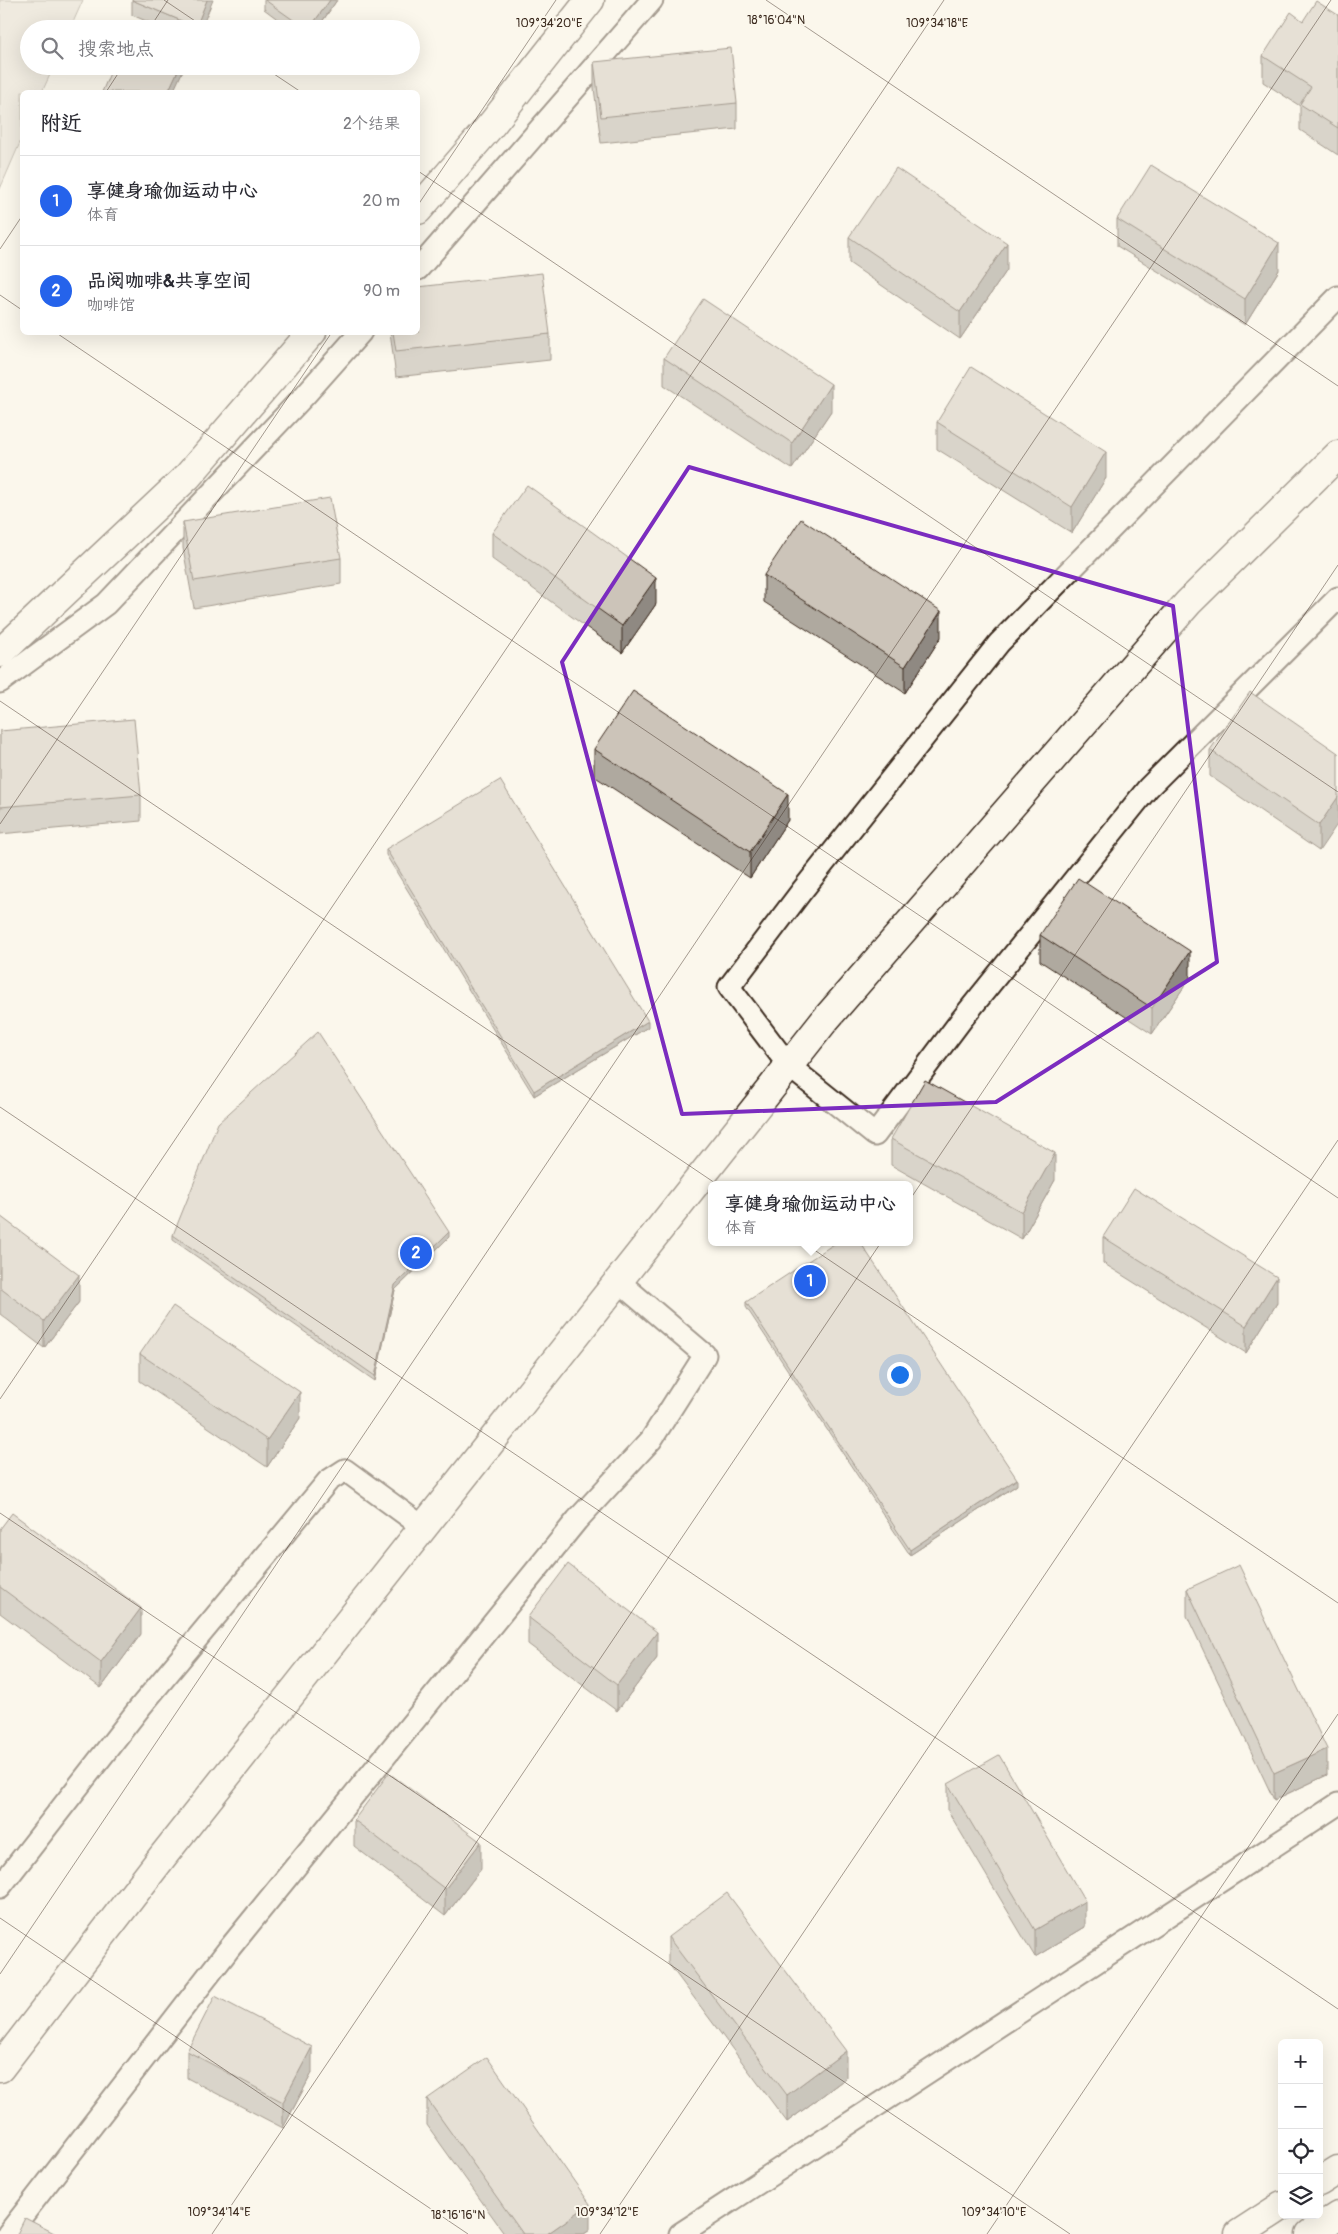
<!DOCTYPE html>
<html lang="zh">
<head>
<meta charset="utf-8">
<style>
	:root { --surface:#fff; --page:#f7f7f7; --text:#2b2b33; --muted:#7c7c81; --line:#e1e1e2; --accent:#2563eb }
	body { margin:0; font-family:Pangolin,"LXGW WenKai TC",sans-serif; background:var(--page); color:var(--text) }
	.controls { position:absolute; right:15px; bottom:15px; display:grid; overflow:hidden; border-radius:8px; box-shadow:0 5px 20px #0002 }
	.controls button { width:45px; height:45px; display:grid; place-items:center; padding:0; border:0; border-bottom:1px solid var(--line); background:var(--surface); color:var(--text); font:25px sans-serif }
	.you { position:absolute; left:899px; top:1374px; width:18px; height:18px; margin:-12px; border:4px solid #fff; border-radius:50%; background:#1a73e8; box-shadow:0 0 0 8px #1a73e833 }
	.badge { display:grid; place-items:center; width:32px; height:32px; border-radius:50%; background:var(--accent); color:#fff; font-size:16px; font-weight:700 }
	.pin { position:absolute; translate:-50% -50%; border:2px solid #fff; box-shadow:0 1px 5px #0006 }
	.popup { position:absolute; left:708px; top:1181px; width:205px; height:65px; box-sizing:border-box; display:grid; place-content:center; border-radius:8px; background:var(--surface); filter:drop-shadow(0 1px 4px #0005); font-size:16px; white-space:nowrap; color:var(--muted) }
	.popup b { font-size:19px; color:var(--text) }
	.popup::after { content:''; position:absolute; left:50%; top:100%; margin-left:-10px; border:10px solid transparent; border-top-color:var(--surface) }
	.list { margin:0; padding:0; list-style:none }
	h2 { display:flex; justify-content:space-between; align-items:center; height:65px; margin:0; padding:0 20px; font-size:21px }
	h2 small { font-size:16px; font-weight:400; color:var(--muted) }
	.list li { display:grid; grid-template-columns:32px 1fr auto; gap:15px; align-items:center; box-sizing:border-box; height:90px; padding:0 20px; border-top:1px solid var(--line) }
	.list b { display:block; font-size:19px; white-space:nowrap }
	.list p { margin:0; font-size:16px; white-space:nowrap; color:var(--muted) }
	.list em { font-size:16px; font-style:normal; color:var(--muted) }
	.icon { flex:none; width:28px; height:28px; fill:none; stroke:currentColor; stroke-width:2; stroke-linecap:round; stroke-linejoin:round }
	.map { position:relative; flex:none; width:1338px; height:2234px; overflow:hidden }
	.search { position:absolute; background:var(--surface); box-shadow:0 5px 20px #0002; left:20px; top:20px; width:400px; height:55px; display:flex; align-items:center; gap:12px; box-sizing:border-box; padding:0 18px; border-radius:28px; color:var(--muted); font-size:19px }
	.panel { position:absolute; background:var(--surface); box-shadow:0 5px 20px #0002; left:20px; top:90px; width:400px; height:245px; border-radius:8px }
	.map>svg:first-child { display:block }
	.green { fill:#dfd9ce; stroke:#8d8276 }
	.lines { fill:none; stroke-linecap:round; stroke-linejoin:round }
	.lane-casing { stroke:#3b2a1e; stroke-width:25 }
	.street-casing { stroke:#3b2a1e; stroke-width:31 }
	.secondary-casing { stroke:#3b2a1e; stroke-width:31 }
	.highway-casing { stroke:#3b2a1e; stroke-width:31 }
	.lane { stroke:#fbf7ec; stroke-width:21 }
	.street { stroke:#fbf7ec; stroke-width:28 }
	.secondary { stroke:#fbf7ec; stroke-width:28 }
	.highway { stroke:#fbf7ec; stroke-width:28 }
	.wall { fill:#afa99f; stroke:#3b2a1e }
	.shaded-wall { fill:#8f8982; stroke:#3b2a1e }
	.building { fill:#ccc4b9; stroke:#3b2a1e }
	.marked { fill:none; stroke:#7b2cbf; stroke-width:4; stroke-linejoin:round }
	.ticks { fill:none; stroke:#3b2a1e; stroke-width:1; stroke-opacity:0.45 }
	.ticks-label { font-size:12px; text-anchor:middle; fill:#3b2a1e; stroke:#fbf7ec; stroke-width:4; stroke-linejoin:round; paint-order:stroke }
</style>
</head>
<body>
<div class="map">
<svg width="1338" height="2234" viewBox="0 0 1338 2234">
	<rect width="100%" height="100%" fill="#fbf7ec"/>
	<filter id="ink" filterUnits="userSpaceOnUse"><feTurbulence type="fractalNoise" baseFrequency=".02" numOctaves="2"/><feDisplacementMap in="SourceGraphic" scale="10" xChannelSelector="R" yChannelSelector="G"/><feConvolveMatrix kernelMatrix="1 2 1 2 8 2 1 2 1" color-interpolation-filters="sRGB"/></filter>
	<g filter="url(#ink)">
		<path class="green" d="M0,0H83L70,29H29V66H54L42,92H22V138L0,189Z"/>
		<g class="lines">
			<g class="lane-casing">
				<path id="lane" d="M418,269L652,0
					M1338,297L999,643L801,892L729,987L789,1066L875,1135L962,1019L1148,788L1338,598
					M0,682L106,604L305,395L361,332
					M0,1887L141,1706L328,1481L345,1470L423,1527
					M8,2234L228,1950L577,1520L651,1440L705,1355L618,1281
					M680,2234L1338,1804"/>
			</g>
			<g class="street-casing">
				<path id="street" d="M418,210L492,124L590,0
					M0,653L188,476L312,332"/>
			</g>
			<g class="secondary-casing">
				<path id="secondary" d="M0,2068L163,1856L825,1020L1188,603L1338,455"/>
			</g>
			<g class="highway-casing">
				<path id="highway" d="M1319,2182L1338,2170
					M1239,2234L1282,2206
					M1310,2234L1338,2216"/>
			</g>
			<use href="#lane" class="lane"/>
			<use href="#street" class="street"/>
			<use href="#secondary" class="secondary"/>
			<use href="#highway" class="highway"/>
		</g>
		<path class="wall" d="M132,0L201,29H165L132,15Z
			M264,0H337L317,29H291L264,9Z
			M1338,15V155L1300,130V106L1263,82V56L1303,21Z
			M594,62L737,103V129L601,143L594,88Z
			M1117,219L1279,270L1245,325L1117,246Z
			M849,237L1007,270L960,339L849,263Z
			M390,332L550,334V360L396,377Z
			M664,358L831,411L792,469L664,385Z
			M937,422L1106,478L1072,533L937,449Z
			M183,522L341,558V584L194,608L183,548Z
			M492,533L656,604L622,653L492,559Z
			M764,575L941,637L905,693L764,602Z
			M0,731L141,795V821L0,834Z
			M594,749L788,820L750,878L594,776Z
			M1210,750L1338,753L1319,851L1210,776Z
			M386,849L648,1027L534,1096L386,855Z
			M1040,935L1190,978L1152,1034L1040,961Z
			M891,1139L1055,1180L1022,1239L891,1165Z
			M0,1216L79,1302L44,1348L0,1314Z
			M173,1235L449,1237L395,1290L375,1381L173,1240Z
			M1103,1237L1277,1303L1246,1353L1103,1263Z
			M746,1302L1017,1485L910,1555L746,1307Z
			M140,1354L300,1418L267,1467L140,1381Z
			M0,1529L141,1634L101,1688L0,1613Z
			M1187,1589L1327,1775L1274,1800L1187,1616Z
			M528,1617L657,1658L617,1711L528,1644Z
			M948,1784L1085,1927L1035,1957L948,1811Z
			M354,1820L481,1869L445,1916L354,1846Z
			M668,1937L846,2078L787,2122L668,1963Z
			M187,2051L312,2073L283,2128L187,2078Z
			M427,2099L590,2230L584,2234H505L427,2125Z"/>
		<path class="shaded-wall" d="M207,0H213L201,29H196V27Z
			M330,0H337L317,29H309Z
			M180,66H185L173,92H168Z
			M1007,243V270L960,339V312Z
			M1279,243V270L1245,325V299Z
			M831,384V411L792,469V443Z
			M1106,452V478L1072,533V507Z
			M656,578V604L622,653V626Z
			M941,611V637L905,693V667Z
			M788,794V820L750,878V852Z
			M1338,797V823L1319,851V825Z
			M1190,951V978L1152,1034V1008Z
			M648,1021V1027L534,1096V1091Z
			M1055,1153V1180L1022,1239V1212Z
			M449,1232V1237L395,1290L375,1381V1376L395,1285Z
			M79,1275V1302L44,1348V1321Z
			M1277,1277V1303L1246,1353V1326Z
			M300,1392V1418L267,1467V1440Z
			M1017,1479V1485L910,1555V1550Z
			M141,1608V1634L101,1688V1662Z
			M657,1632V1658L617,1711V1685Z
			M1327,1749V1775L1274,1800V1773Z
			M481,1842V1869L445,1916V1889Z
			M1085,1901V1927L1035,1957V1930Z
			M312,2047V2073L283,2128V2102Z
			M846,2051V2078L787,2122V2095Z
			M590,2204V2230L584,2234H547Z"/>
		<path class="building" d="M132,0H207L196,27Z
			M265,0H330L309,29H306Z
			M1316,1L1338,15V128L1300,104L1311,87L1263,56L1291,12L1303,21Z
			M132,23L146,29H130Z
			M731,48L737,103L601,117L594,62Z
			M113,66H180L168,92H102Z
			M1151,165L1279,243L1245,299L1117,219Z
			M896,168L1007,243L960,312L849,237Z
			M542,273L550,334L396,351L393,332H418V287Z
			M703,299L831,384L792,443L664,358Z
			M971,367L1106,452L1072,507L937,422Z
			M527,485L656,578L622,626L492,533Z
			M330,498L341,558L194,581L183,522Z
			M801,519L941,611L905,667L764,575Z
			M633,691L788,794L750,852L594,749Z
			M1250,692L1338,753V797L1319,825L1210,750Z
			M134,719L141,795L0,807V731Z
			M500,780L648,1021L534,1091L386,849Z
			M1078,878L1190,951L1152,1008L1040,935Z
			M318,1032L449,1232L395,1285L375,1376L173,1235L218,1123Z
			M925,1080L1055,1153L1022,1212L891,1139Z
			M1134,1188L1277,1277L1246,1326L1103,1237Z
			M0,1216L79,1275L44,1321L0,1288Z
			M837,1242H860L1017,1479L910,1550L746,1302Z
			M173,1306L300,1392L267,1440L140,1354Z
			M12,1513L141,1608L101,1662L0,1587V1529Z
			M568,1564L657,1632L617,1685L528,1617Z
			M1239,1565L1327,1749L1274,1773L1187,1589Z
			M999,1755L1085,1901L1035,1930L948,1784Z
			M389,1773L481,1842L445,1889L354,1820Z
			M727,1893L846,2051L787,2095L668,1937Z
			M215,1996L312,2047L283,2102L187,2051Z
			M487,2057L590,2204L547,2234H523L427,2099Z
			M25,2218L56,2234H17Z"/>
	</g>
	<path d="M0 0H1338V2234H0ZM689,467L1173,606L1217,962L996,1102L682,1114L562,662Z" fill="#fbf7ec" fill-opacity=".55" fill-rule="evenodd"/>
	<path class="marked" d="M689,467L1173,606L1217,962L996,1102L682,1114L562,662Z"/>
	<path class="ticks" d="M164,0L207,29M766,0L1338,386M149,29L168,0M262,66L301,92M106,92L123,66M418,171L1338,792M418,205L556,0M0,249L22,216M0,295L22,310M55,332L1338,1198M0,701L1338,1603M0,824L332,332M0,1107L1338,2009M0,1399L944,0M0,1513L1070,2234M0,1918L468,2234M0,1974L1331,0M212,2234L1338,565M600,2234L1338,1140M987,2234L1338,1714"/>
	<g class="ticks-label">
		<text x="776" y="24">18°16'04"N</text>
		<text x="549" y="27">109°34'20"E</text>
		<text x="937" y="27">109°34'18"E</text>
		<text x="219" y="2216">109°34'14"E</text>
		<text x="607" y="2216">109°34'12"E</text>
		<text x="994" y="2216">109°34'10"E</text>
		<text x="458" y="2219">18°16'16"N</text>
	</g>
</svg>
<div class="controls">
<button>+</button>
<button>−</button>
<button><svg class="icon" aria-label="locate" viewBox="0 0 24 24"><circle cx="12" cy="12" r="6"/><path d="M12 2v4M12 18v4M2 12h4M18 12h4"/></svg></button>
<button><svg class="icon" aria-label="layers" viewBox="0 0 24 24"><path d="M12 4l9 5-9 5-9-5zM3 14l9 5 9-5"/></svg></button>
</div>
<div class="you"></div>
<div class="pin badge" style="left:810px;top:1281px">1</div>
<div class="popup"><b>享健身瑜伽运动中心</b>体育</div>
<div class="pin badge" style="left:416px;top:1253px">2</div>
<div class="search"><svg class="icon" aria-label="search" viewBox="0 0 24 24"><circle cx="10" cy="10" r="6"/><path d="M15 15l6 6"/></svg>搜索地点</div>
<section class="panel">
<h2>附近<small>2个结果</small></h2>
<ul class="list">
<li><span class="badge">1</span><div><b>享健身瑜伽运动中心</b><p>体育</p></div><em>20 m</em></li>
<li><span class="badge">2</span><div><b>品阅咖啡&amp;共享空间</b><p>咖啡馆</p></div><em>90 m</em></li>
</ul>
</section>
</div>
</body>
</html>
